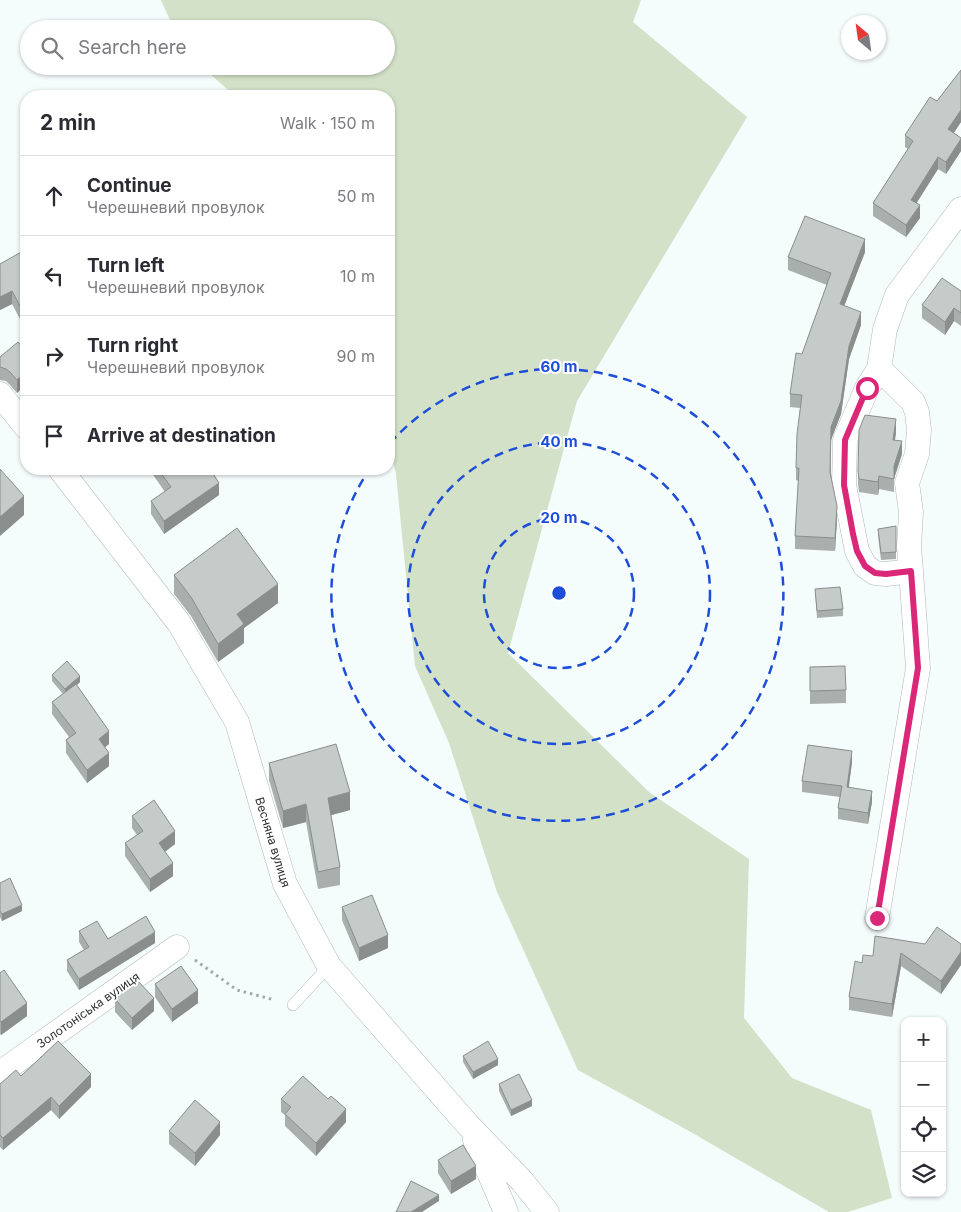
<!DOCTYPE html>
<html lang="en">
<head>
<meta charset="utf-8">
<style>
	:root { --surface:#fff; --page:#f7f7f7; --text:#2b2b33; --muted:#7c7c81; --line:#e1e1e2 }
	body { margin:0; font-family:Inter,sans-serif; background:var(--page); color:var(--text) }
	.controls { position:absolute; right:15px; bottom:15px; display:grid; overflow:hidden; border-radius:10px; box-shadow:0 1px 4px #0004 }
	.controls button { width:45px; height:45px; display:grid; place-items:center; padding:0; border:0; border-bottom:1px solid var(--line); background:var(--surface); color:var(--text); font:25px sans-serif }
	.compass { position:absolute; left:841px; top:15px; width:45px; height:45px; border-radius:50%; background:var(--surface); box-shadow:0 1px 4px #0004; rotate:331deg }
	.stop { position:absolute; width:15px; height:15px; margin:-11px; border:4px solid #db2777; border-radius:50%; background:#fff }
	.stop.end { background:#db2777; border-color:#fff; box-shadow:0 1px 5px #0008 }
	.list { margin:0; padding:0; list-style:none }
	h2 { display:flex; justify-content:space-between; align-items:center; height:65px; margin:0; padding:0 20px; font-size:21px }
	h2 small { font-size:16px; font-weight:400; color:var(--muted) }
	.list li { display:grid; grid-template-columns:32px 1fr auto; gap:15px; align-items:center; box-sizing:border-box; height:80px; padding:0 20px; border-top:1px solid var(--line) }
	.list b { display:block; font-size:19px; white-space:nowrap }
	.list p { margin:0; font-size:16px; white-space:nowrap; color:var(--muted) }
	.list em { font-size:16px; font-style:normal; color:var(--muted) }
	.icon { flex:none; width:28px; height:28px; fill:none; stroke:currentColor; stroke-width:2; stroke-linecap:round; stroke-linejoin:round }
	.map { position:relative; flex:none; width:961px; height:1212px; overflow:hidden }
	.search { position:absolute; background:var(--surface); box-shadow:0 1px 4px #0004; left:20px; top:20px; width:375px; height:55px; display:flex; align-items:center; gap:12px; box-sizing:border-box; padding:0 18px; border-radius:28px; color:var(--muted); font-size:19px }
	.panel { position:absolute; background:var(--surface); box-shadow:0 1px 4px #0004; left:20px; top:90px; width:375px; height:385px; border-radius:20px }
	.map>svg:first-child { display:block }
	.green { fill:#d2e1c8 }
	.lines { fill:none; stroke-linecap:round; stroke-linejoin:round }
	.lane-casing { stroke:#b2b8b8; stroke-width:12 }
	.street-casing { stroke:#b2b8b8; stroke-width:25 }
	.path { stroke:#a3a8a8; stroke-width:3; stroke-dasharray:2.5 4; stroke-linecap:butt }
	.lane { stroke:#fff; stroke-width:11 }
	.street { stroke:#fff; stroke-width:24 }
	.wall { fill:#a9afac }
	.shaded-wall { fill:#8a8e8c }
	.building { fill:#c5cbc8; stroke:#8a8e8c }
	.route { stroke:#db2777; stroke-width:6 }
	.ring { fill:none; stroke:#1d4ed8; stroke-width:2.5; stroke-dasharray:9 6 }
	.labels { text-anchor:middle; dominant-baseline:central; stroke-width:4; stroke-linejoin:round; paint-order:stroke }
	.street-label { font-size:12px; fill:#2e3131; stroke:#fff }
	.centre { fill:#1d4ed8; stroke:#fff; stroke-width:2.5 }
	.ring-label { font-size:15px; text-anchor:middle; font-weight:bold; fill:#1d4ed8; stroke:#fff; stroke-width:4; stroke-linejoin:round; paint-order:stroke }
</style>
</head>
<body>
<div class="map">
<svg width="961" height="1212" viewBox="0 0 961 1212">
	<rect width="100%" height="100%" fill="#f5fcfc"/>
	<path class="green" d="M161,0H641L633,22L747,117L577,401L508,653L650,793L749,859L744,1018L792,1078L871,1110L892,1198L848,1212H829L689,1131L578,1070L497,892L449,743L415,666L396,474L389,446V96H235L201,66H386V29H174Z"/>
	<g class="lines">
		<g class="lane-casing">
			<path id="lane" d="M293,1005L329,966"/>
		</g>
		<g class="street-casing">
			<path id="street" d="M879,369L889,378L913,402L917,412L919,430L917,454L907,483L911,512L909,547L911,571
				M0,394L26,427
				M60,469L179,623L237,722L285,884L329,966L468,1125L522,1181L547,1212
				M877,918L918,668L911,571L886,574L875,573L865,566L857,551L844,485L845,440L867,388L879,369L885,329L897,295L961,209
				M0,1073L177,947
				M475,1140L506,1212"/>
		</g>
		<path class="path" d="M195,960L237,990L275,1000"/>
		<use href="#lane" class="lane"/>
		<use href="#street" class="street"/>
	</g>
	<path class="wall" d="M961,70V122L954,133L961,138V151L946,174L938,169L916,203L920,218L906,237L873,216V203L908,149L905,147V135L937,101Z
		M865,252L844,306L861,325L849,359L841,414L831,440V473L837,519L835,551L795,549V536L799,481L796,480V468L800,408L790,407V394L802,354L827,285L788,270V257Z
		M26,257V315L20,319L12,304L0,310V264Z
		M961,291V326L954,321L945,335L922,318V305Z
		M18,342L17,393L10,385L6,381L0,380V357Z
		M859,430L896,432L895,440L902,454L894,478V492L879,489L878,495L859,492L858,484Z
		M149,469H195L219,495L164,534L151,514V501L165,492Z
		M896,526V559L881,560L878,535V529Z
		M174,575L278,603L244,628V643L218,662L191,616L174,594Z
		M815,589L843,609V616L817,618Z
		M810,667L846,690V703L810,704Z
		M52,675L80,682L76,686L109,744L105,747L109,766L87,783L66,753V740L69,737L52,714V702L63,694L52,681Z
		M852,762L849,787L872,802L868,824L838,819V808L840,797L802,792V781Z
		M269,763L350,810L331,815L340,867V885L318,889L306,822L283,828L269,780Z
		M132,816L175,844L165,852L173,876L150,892L125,856V843L137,835L132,828Z
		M0,883L22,911L2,921L0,917Z
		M342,907L388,948L359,961L342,920Z
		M79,931L108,939L155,943L79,990L67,971V960L84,950L79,942Z
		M925,944H961V965L941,994L901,966L892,1017L849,1010V997L862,963L873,956Z
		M0,973L27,1016L1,1035L0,1034Z
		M155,984L198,1003L172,1022L155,997Z
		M115,999L154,1011L132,1030L115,1012Z
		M463,1056L498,1065L473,1079L463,1062Z
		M21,1076L91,1087L59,1119L51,1110L3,1150L0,1147V1084Z
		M499,1084L532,1106L511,1116L499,1091Z
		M281,1099L346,1122L316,1156L285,1126V1115L281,1112Z
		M169,1131L220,1135L195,1166L169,1144Z
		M438,1160L476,1179L451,1194L438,1173Z"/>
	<path class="shaded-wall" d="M961,110V122L948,141V129Z
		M961,139V151L946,174V162Z
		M938,157V169L911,212V200Z
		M920,205V218L906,237V225Z
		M865,239V252L840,317V304Z
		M12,291V304L0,310V297Z
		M26,302V315L20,319V306Z
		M954,308V321L945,335V322Z
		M861,312V325L849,359L841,414L831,440V427L849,346Z
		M26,372V385L17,393V380Z
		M896,419V432L893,453V440Z
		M902,441V454L894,479V466Z
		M879,476V489L878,495V482Z
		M219,483V495L164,534V521Z
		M24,496V515L0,536V517Z
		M837,506V519L835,551V538Z
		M278,584V603L244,628V643L218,662V644L237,614Z
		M80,676V682L65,696V689Z
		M109,731V744L99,752V739Z
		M852,751V762L847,798V787Z
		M109,753V766L87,783V770Z
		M872,791V802L868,824V813Z
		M350,792V810L328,816V798Z
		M306,804V822L283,828V811Z
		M175,831V844L159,856V843Z
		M173,863V876L150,892V879Z
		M22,905V911L2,921V914Z
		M155,932V943L79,990V979Z
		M388,935V948L359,961V948Z
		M961,952V965L941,994V981Z
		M901,953V966L892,1017V1004Z
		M198,990V1003L172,1022V1009Z
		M154,998V1011L132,1030V1018Z
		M27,1003V1016L1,1035V1022Z
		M498,1059V1065L473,1079V1072Z
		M91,1074V1087L59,1119V1106Z
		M51,1097V1110L3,1150V1138Z
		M532,1100V1106L511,1116V1110Z
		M346,1109V1122L316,1156V1143Z
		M220,1122V1135L195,1166V1153Z
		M476,1166V1179L451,1194V1181Z
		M439,1195V1201L422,1212H411Z"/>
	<path class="building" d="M961,70V110L948,129L961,138V139L946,162L938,157L911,200L920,205L906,225L873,203L913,141L905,135L930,97L937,101Z
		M805,216L865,239L840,304L861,312L849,346L841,401L831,427L830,472L837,506L835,538L795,536L799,468H796L797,434L802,395L790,394L796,353L802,354L831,273L788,257Z
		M23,251L26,257V302L20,306L12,291L0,297V264Z
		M942,278L961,291V313L954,308L945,322L922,305Z
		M18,342L25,350L26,349V372L17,380L10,372L6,369L0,367V357Z
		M865,415L896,419L893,440L902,441L894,466V479L879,476L878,482L859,479L858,471L859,430Z
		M0,469L24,496L0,517Z
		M158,469H195L197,472L201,469H210L219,483L164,521L151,501L171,487Z
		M896,526V552L881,553L878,529Z
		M237,528L278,584L237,614L244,624L218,644L191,597L174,575Z
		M840,587L843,609L817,611L815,589Z
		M67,661L80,676L65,689L52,675Z
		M845,666L846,690L810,691V667Z
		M76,684L109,731L99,739L109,753L87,770L66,740L76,733L52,702Z
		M336,744L350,792L328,798L340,867L318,872L306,804L283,811L269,763Z
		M808,745L852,751L847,787L872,791L868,813L838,808L842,786L802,781Z
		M154,800L175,831L159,843L173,863L150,879L125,843L143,831L132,816Z
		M10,878L22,905L2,914L0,911V883Z
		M372,895L388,935L359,948L342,907Z
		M146,916L155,932L79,979L67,960L89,947L79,931L97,921L108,939Z
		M937,927L961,944V952L941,981L901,953L892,1004L849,997L855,961L862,963L863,955L873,956L875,936L925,944Z
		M181,966L198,990L172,1009L155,984Z
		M4,970L27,1003L1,1022L0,1021V973Z
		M137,980L154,998L132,1018L115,999Z
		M58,1041L91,1074L59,1106L51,1097L3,1138L0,1135V1084L16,1070L21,1076Z
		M488,1041L498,1059L473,1072L463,1056Z
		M519,1074L532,1100L511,1110L499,1084Z
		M303,1076L328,1099L331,1096L346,1109L316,1143L285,1114L291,1107L281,1099Z
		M195,1100L220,1122L195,1153L169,1131Z
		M463,1145L476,1166L451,1181L438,1160Z
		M411,1181L439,1195L411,1212H396Z"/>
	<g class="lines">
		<path class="route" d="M867,388L845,440L844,485L853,534L857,551L865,566L875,573L886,574L911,571L918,668L877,918"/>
	</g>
	<g class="ring">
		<circle cx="559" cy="593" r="75"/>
		<circle cx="559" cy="593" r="151"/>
		<path d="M390 443A226 226 0 1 1 369 470"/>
	</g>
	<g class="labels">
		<g class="street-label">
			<text transform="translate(273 842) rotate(73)">Весняна вулиця</text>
			<text transform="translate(88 1010) rotate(-35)">Золотоніська вулиця</text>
		</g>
	</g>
	<circle cx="559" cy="593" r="8" class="centre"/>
	<g class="ring-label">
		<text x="559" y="372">60 m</text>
		<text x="559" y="447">40 m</text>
		<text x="559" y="523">20 m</text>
	</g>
</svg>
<div class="controls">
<button>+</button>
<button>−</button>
<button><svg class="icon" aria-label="locate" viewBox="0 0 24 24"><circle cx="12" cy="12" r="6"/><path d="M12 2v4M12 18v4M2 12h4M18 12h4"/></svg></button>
<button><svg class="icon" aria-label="layers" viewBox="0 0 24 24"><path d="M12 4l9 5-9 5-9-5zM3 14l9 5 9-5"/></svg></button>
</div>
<svg class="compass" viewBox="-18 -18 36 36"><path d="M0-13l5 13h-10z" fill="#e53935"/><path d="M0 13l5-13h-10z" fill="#7c7c81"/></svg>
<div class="stop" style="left:867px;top:388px"></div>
<div class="stop end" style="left:877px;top:918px"></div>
<div class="search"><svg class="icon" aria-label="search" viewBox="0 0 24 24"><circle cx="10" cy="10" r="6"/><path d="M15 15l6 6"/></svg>Search here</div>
<section class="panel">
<h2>2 min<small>Walk · 150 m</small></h2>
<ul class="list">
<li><svg class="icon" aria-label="ahead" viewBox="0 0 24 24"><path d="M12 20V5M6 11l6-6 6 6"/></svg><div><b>Continue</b><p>Черешневий провулок</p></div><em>50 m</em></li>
<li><svg class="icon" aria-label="left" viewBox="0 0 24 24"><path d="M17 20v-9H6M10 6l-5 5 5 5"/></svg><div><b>Turn left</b><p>Черешневий провулок</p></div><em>10 m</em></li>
<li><svg class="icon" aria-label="right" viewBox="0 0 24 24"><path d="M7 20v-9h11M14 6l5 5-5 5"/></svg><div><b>Turn right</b><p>Черешневий провулок</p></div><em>90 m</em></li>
<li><svg class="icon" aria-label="arrive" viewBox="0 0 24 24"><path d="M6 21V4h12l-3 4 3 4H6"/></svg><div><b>Arrive at destination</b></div></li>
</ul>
</section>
</div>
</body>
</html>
